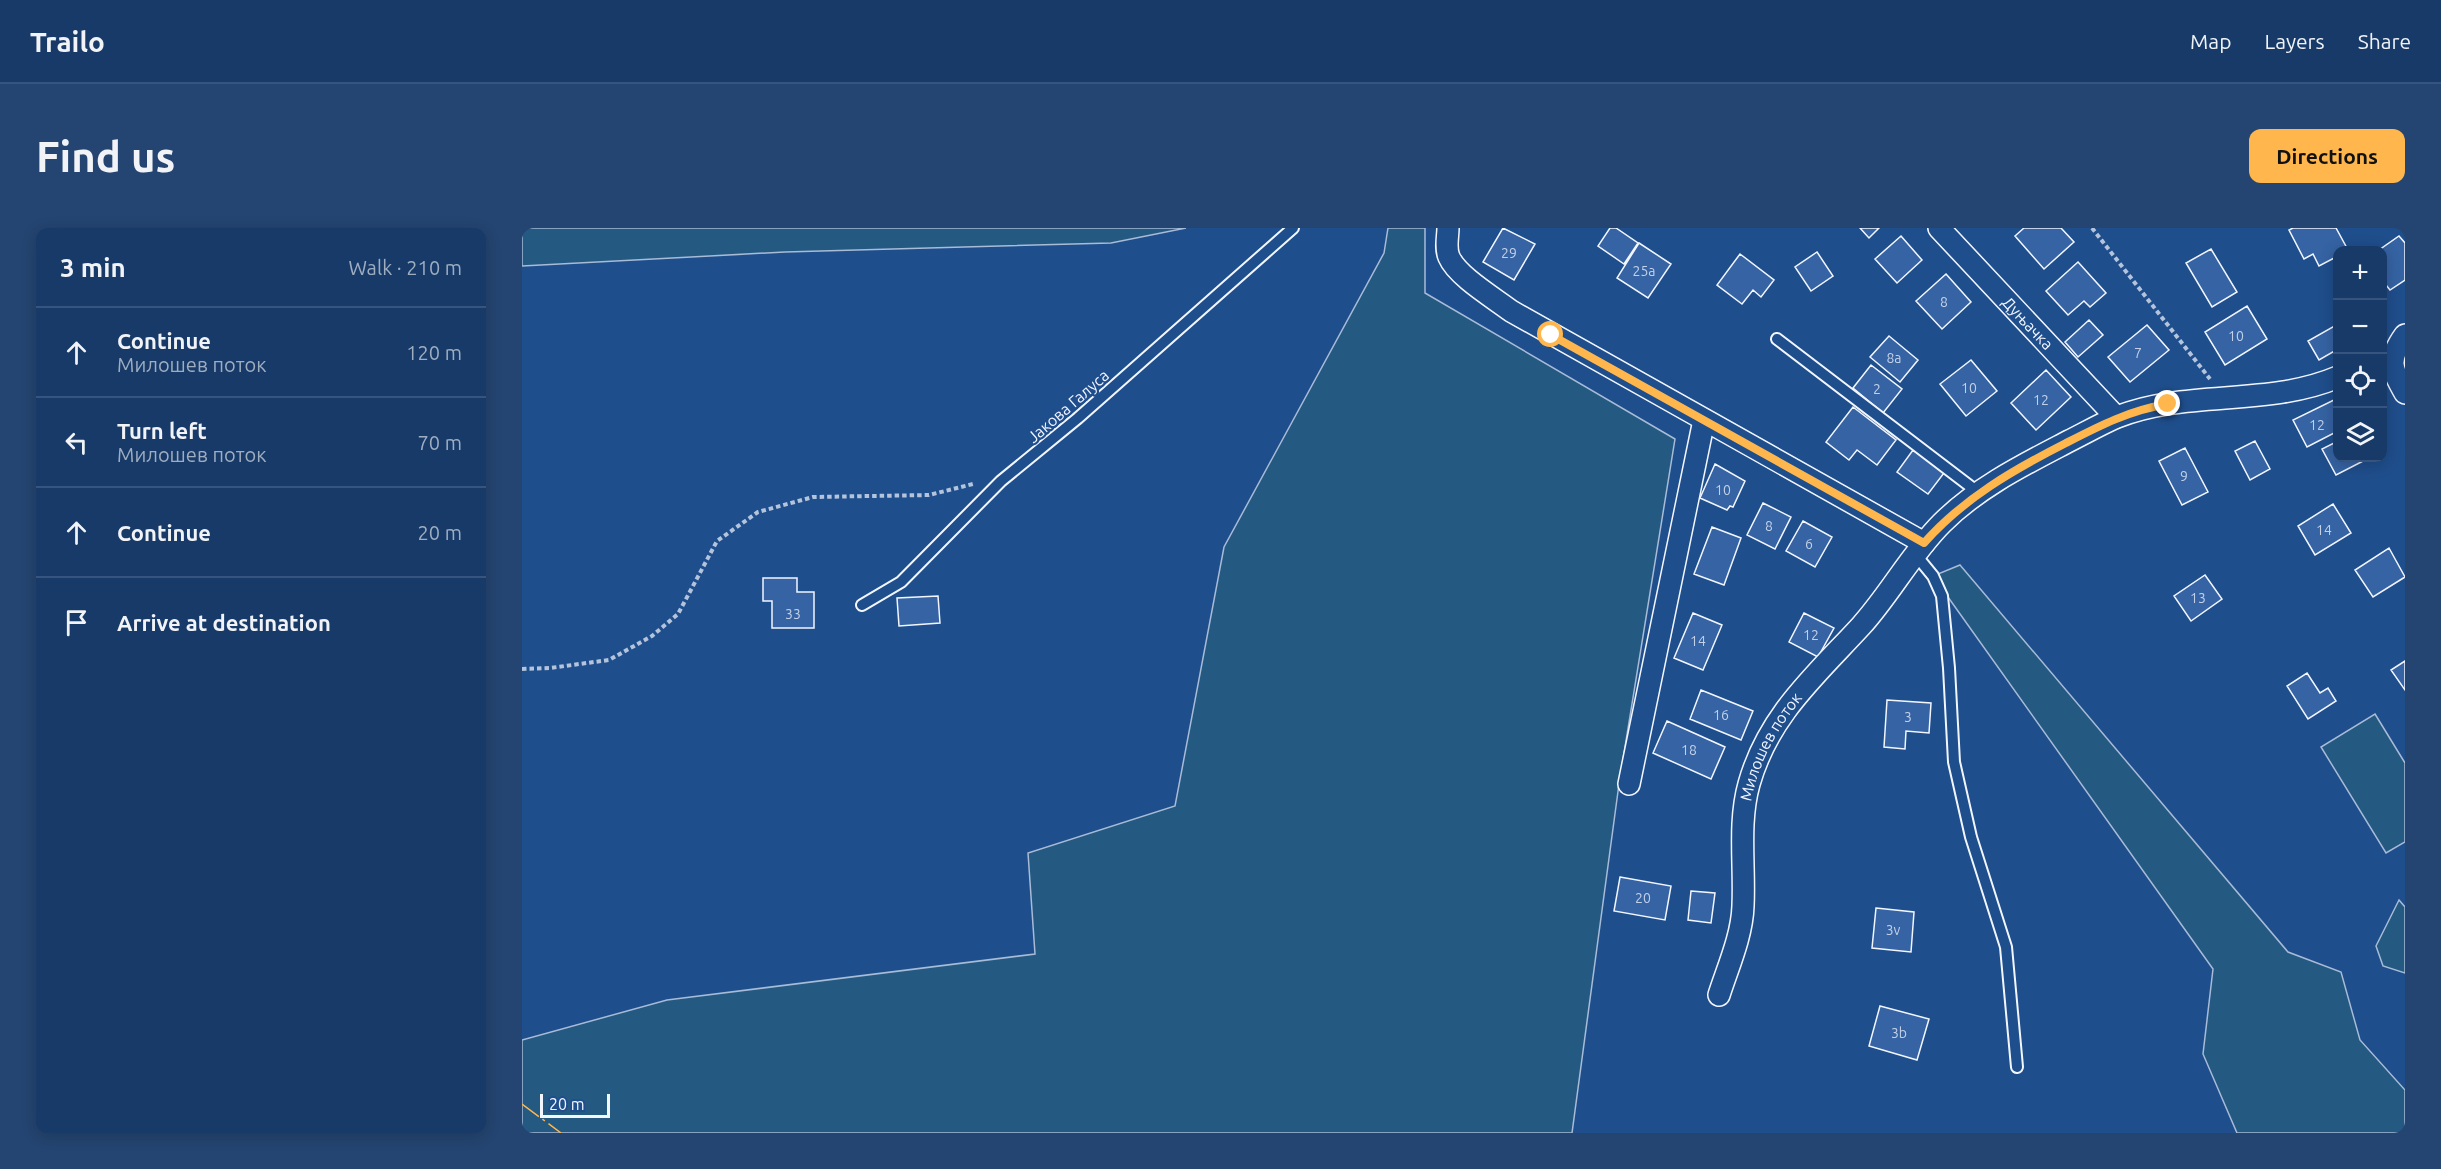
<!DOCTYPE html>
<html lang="en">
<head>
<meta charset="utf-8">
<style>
	:root { --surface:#173a69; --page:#244571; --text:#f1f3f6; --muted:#9eadc0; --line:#36547d; --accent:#ffb74d }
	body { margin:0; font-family:Ubuntu,sans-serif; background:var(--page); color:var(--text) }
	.controls { position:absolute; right:18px; top:18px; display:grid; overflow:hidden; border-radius:12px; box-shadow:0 3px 15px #0003 }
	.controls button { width:54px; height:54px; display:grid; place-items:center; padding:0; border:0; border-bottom:2px solid var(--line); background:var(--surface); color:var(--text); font:30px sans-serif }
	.scale { position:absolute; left:18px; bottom:15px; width:70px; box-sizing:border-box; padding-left:6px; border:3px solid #f2f6ff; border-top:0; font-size:16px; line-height:21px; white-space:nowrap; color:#f2f6ff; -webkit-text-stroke:4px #1f4e8c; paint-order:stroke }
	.stop { position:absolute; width:18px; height:18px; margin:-14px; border:4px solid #ffb74d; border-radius:50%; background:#fff }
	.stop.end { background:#ffb74d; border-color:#fff; box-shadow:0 2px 6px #0008 }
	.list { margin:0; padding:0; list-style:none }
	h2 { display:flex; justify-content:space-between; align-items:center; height:78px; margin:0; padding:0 24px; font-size:26px }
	h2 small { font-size:20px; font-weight:400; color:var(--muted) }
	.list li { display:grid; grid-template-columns:39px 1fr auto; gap:18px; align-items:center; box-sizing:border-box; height:90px; padding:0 24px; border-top:2px solid var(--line) }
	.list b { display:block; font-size:22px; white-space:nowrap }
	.list p { margin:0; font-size:20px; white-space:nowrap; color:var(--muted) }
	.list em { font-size:20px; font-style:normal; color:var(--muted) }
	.icon { flex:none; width:33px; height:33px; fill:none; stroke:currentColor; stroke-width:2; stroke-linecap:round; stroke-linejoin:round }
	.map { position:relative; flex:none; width:1883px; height:905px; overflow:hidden; border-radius:12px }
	header { display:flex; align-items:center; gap:36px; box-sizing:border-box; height:84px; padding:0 30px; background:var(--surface); border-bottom:2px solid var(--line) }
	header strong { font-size:28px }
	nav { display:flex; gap:33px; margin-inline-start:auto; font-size:21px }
	.intro { display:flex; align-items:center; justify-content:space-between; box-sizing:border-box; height:144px; padding:0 36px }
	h1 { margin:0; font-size:42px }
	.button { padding:15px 27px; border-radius:12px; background:var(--accent); color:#111; font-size:21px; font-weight:700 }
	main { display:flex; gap:36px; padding:0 36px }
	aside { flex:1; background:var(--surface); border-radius:12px; box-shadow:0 3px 15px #0003 }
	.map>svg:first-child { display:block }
	.green { fill:#245a82; stroke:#a8bbd7; stroke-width:1.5 }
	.building { fill:#3563a3; stroke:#f2f6ff; stroke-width:1.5 }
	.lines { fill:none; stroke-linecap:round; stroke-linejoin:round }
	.service-casing { stroke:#f2f6ff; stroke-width:14 }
	.minor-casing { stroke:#f2f6ff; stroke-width:24 }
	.path { stroke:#b3c4dc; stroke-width:4; stroke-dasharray:4.5 3; stroke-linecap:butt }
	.service { stroke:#1f4e8c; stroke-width:10 }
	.minor { stroke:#1f4e8c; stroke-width:21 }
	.power { stroke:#ffb74d; stroke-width:1.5; stroke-dasharray:21 4.5 3 4.5; stroke-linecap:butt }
	.route { stroke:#ffb74d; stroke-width:8 }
	.labels { text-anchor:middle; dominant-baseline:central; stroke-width:4.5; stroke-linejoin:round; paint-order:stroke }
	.number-label { font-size:14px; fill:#c3d1e8 }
	.street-label { font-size:16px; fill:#f2f6ff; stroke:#1f4e8c }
</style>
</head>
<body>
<header>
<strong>Trailo</strong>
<nav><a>Map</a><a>Layers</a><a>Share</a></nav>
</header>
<div class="intro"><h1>Find us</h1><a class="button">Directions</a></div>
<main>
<aside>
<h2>3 min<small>Walk · 210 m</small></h2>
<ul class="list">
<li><svg class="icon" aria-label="ahead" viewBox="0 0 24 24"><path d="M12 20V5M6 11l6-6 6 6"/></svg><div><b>Continue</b><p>Милошев поток</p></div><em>120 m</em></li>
<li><svg class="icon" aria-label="left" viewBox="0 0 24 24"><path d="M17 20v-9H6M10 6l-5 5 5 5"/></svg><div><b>Turn left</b><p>Милошев поток</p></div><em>70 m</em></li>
<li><svg class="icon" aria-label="ahead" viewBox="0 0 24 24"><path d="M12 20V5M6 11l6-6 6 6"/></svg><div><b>Continue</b></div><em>20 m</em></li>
<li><svg class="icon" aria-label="arrive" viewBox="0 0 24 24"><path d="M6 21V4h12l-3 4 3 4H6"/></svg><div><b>Arrive at destination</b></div></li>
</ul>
</aside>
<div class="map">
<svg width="1883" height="905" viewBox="0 0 1883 905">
	<rect width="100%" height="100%" fill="#1f4e8c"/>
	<path class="green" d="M0,0H664L589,15L263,24L0,38Z
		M866,0H903V65L1153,211L1097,556L1050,905H0V812L145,772L513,726L506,625L653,578L702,319L862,25Z
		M1438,337L1766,724L1819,744L1838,812L1883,862V905H1715L1681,826L1691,741L1411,348Z
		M1853,486L1883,535V614L1864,625L1799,519Z
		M1877,672L1883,679V745L1861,738L1854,718Z"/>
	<path class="building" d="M981,0L1013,16L992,52L961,34Z
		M1088,0H1094L1116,15L1102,36L1076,18Z
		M1338,0H1357L1347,10Z
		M1502,0H1539L1552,14L1522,41L1493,8Z
		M1771,0H1814L1826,22H1816V28L1797,38L1791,26L1782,31L1767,2Z
		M1379,8L1400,32L1375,55L1353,31Z
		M1877,8L1883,15V52L1868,62L1860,52V22H1857Z
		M1117,15L1149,36L1126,70L1095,50Z
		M1689,21L1715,64L1690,79L1664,35Z
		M1295,24L1311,48L1289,63L1273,39Z
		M1218,26L1252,52L1239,69L1231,62L1220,76L1195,57Z
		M1556,34L1584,65L1568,79L1562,73L1546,87L1524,63Z
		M1424,46L1449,74L1420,101L1394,73Z
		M1725,78L1745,111L1703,137L1683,104Z
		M1567,92L1581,107L1556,129L1543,114Z
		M1816,96V121L1797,132L1786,113Z
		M1625,97L1647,122L1608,154L1586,129Z
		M1367,108L1396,132L1378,154L1348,129Z
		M1449,132L1475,163L1444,188L1418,156Z
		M1349,137L1380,161L1361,185L1331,160Z
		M1524,142L1549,169L1514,202L1489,175Z
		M1816,170V203L1785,219L1771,192Z
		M1331,179L1374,212L1355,237L1335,222L1327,232L1304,214Z
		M1733,213L1748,241L1728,252L1713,223Z
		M1816,213V230H1847L1814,247L1800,221Z
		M1663,220L1686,264L1660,277L1637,233Z
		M1391,222L1422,245L1406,266L1375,244Z
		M1193,236L1223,253L1211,279L1208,278L1205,282L1178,270Z
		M1241,275L1269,289L1253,321L1225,307Z
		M1811,276L1829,305L1793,327L1776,298Z
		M1281,293L1310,309L1293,339L1264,323Z
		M1190,299L1219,310L1202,357L1172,346Z
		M1867,320L1883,349L1851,369L1833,342Z
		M1683,347L1700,371L1669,393L1652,368Z
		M241,350H275V364H292V400H250V373H241Z
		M416,368L418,395L377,398L375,370Z
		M1171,385L1200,397L1181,442L1152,430Z
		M1282,385L1312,400L1296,429L1267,414Z
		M1883,433V462L1869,442Z
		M1785,445L1798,465L1806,460L1814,473L1786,491L1765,458Z
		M1179,462L1231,483L1219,512L1168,491Z
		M1365,472L1409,475L1407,505L1384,503L1383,521L1362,519Z
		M1145,493L1203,519L1189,551L1131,525Z
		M1098,649L1149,658L1143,692L1092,683Z
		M1169,663L1193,665L1189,695L1166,692Z
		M1354,680L1392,684L1389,724L1350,720Z
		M1358,778L1407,791L1395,832L1347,818Z"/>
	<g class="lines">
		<g class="service-casing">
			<path id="service" d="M1255,111L1457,265
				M1393,326L1411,348L1420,368L1427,440L1432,534L1449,609L1484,719L1495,839
				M340,377L379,354L479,253L556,190L771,0"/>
		</g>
		<g class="minor-casing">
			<g id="minor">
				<path d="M926,0C926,9 923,20 927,29C935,48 972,70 989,83L1402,315"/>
				<path id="s1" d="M1417,0L1594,189"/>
				<path d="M1883,107C1865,132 1869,140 1883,165"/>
				<path d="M1107,556L1182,192"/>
				<path id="s2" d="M1197,767C1206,739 1220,708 1221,678C1223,638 1216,595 1227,556C1246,488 1293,448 1339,398C1368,366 1389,326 1420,295C1456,259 1503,236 1547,213C1563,205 1579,196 1595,189C1666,161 1745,179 1816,149"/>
			</g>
		</g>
		<path class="path" d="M1570,0L1688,151
			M0,441L28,440L87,432L130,408L156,386L195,313L236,284L291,269L407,267L451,256"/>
		<use href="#service" class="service"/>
		<use href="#minor" class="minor"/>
		<path class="power" d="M0,876L39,905"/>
	</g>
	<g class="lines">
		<path class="route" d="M1029,107L1402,315C1442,270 1491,242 1544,215C1577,198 1608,182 1646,176"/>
	</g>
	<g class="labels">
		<g class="number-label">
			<text x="987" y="25">29</text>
			<text x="1122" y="43">25a</text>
			<text x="1422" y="74">8</text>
			<text x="1714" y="108">10</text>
			<text x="1616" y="125">7</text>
			<text x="1372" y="130">8a</text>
			<text x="1447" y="160">10</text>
			<text x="1355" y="161">2</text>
			<text x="1519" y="172">12</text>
			<text x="1795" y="197">12</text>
			<text x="1662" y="248">9</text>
			<text x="1201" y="262">10</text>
			<text x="1247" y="298">8</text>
			<text x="1802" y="302">14</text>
			<text x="1287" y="316">6</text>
			<text x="1676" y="370">13</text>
			<text x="271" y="386">33</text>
			<text x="1289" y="407">12</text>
			<text x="1176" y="413">14</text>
			<text x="1199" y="487">16</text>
			<text x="1386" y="489">3</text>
			<text x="1167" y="522">18</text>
			<text x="1121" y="670">20</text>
			<text x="1371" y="702">3v</text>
			<text x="1377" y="805">3b</text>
		</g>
		<g class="street-label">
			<text stroke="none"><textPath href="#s1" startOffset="130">Дуњачка</textPath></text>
			<text transform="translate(546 178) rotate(-41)">Јакова Галуса</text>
			<text stroke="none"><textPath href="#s2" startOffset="258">Милошев поток</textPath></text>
		</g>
	</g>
</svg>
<div class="controls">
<button>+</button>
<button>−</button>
<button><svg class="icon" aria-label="locate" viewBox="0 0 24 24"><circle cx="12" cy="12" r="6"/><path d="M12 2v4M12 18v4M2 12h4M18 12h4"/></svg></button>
<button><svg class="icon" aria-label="layers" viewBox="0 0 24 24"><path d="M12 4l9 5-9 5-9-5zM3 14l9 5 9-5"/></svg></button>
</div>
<div class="scale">20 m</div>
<div class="stop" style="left:1029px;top:107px"></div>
<div class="stop end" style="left:1646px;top:176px"></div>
</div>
</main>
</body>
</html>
